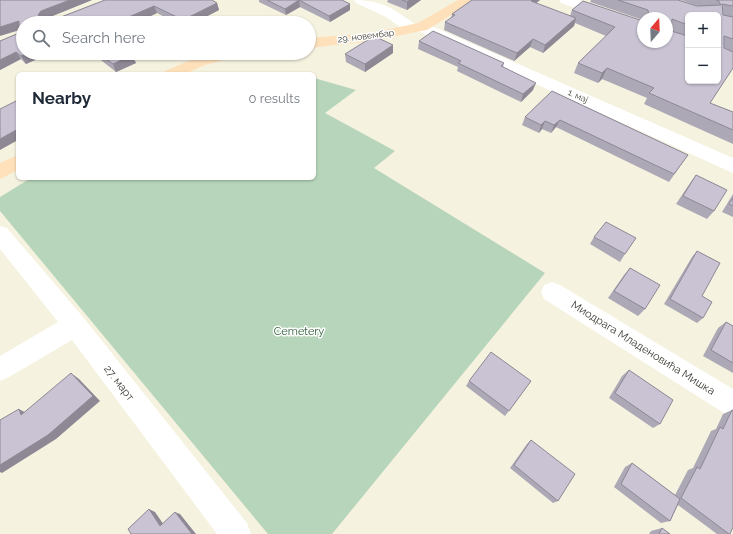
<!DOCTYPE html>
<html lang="en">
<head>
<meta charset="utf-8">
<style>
	:root { --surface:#fff; --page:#f2f2f3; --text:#1f2937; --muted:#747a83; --line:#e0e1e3 }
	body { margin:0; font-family:Raleway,sans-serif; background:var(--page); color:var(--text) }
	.controls { position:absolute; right:12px; top:12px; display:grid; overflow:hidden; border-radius:6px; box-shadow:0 1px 3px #0004 }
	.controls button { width:36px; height:36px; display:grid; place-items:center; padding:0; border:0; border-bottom:1px solid var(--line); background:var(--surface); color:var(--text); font:20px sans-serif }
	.compass { position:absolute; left:637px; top:12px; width:36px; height:36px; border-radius:50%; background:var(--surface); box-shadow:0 1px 3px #0004; rotate:19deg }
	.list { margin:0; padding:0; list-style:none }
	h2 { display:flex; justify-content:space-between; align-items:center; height:52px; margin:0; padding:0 16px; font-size:17px }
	h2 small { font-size:13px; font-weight:400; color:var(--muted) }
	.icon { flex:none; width:22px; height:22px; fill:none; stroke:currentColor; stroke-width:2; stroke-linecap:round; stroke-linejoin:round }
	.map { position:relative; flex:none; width:733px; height:534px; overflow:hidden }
	.search { position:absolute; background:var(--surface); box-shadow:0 1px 3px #0004; left:16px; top:16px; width:300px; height:44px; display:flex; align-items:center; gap:10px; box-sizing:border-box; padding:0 14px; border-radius:22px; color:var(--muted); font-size:15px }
	.panel { position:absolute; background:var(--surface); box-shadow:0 1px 3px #0004; left:16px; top:72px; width:300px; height:108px; border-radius:6px }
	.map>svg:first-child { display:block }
	.green { fill:#b7d5bb }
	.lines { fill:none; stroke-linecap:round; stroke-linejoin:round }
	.minor { fill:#fff; fill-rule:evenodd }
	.major { fill:#fee1bb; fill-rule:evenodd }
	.wall { fill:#ada8b6; fill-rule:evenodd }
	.shaded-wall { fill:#8d8894 }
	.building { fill:#c9c3d4; stroke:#8d8894; fill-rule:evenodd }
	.labels { text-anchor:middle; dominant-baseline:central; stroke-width:3; stroke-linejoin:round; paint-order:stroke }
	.far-street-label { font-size:9px; fill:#3d3c34; stroke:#fff }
	.park-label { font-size:11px; fill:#295a34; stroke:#fff }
	.street-label { font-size:11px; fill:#3d3c34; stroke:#fff }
</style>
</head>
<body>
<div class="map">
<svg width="733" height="534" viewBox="0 0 733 534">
	<rect width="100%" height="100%" fill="#f5f2df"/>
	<path class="green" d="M314,78L356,90L325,113L395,151L374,168L545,273L332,534H268L0,211V197L31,178H314Z"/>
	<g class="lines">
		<path class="minor" d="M354,0C382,0 394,9 416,25L422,23L427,24L733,158V173L418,31L412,33L407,32L386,17L356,3Z
			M559,0H579L643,22V31L561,3Z
			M0,226L7,228L83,317L247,523L251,534H217L72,340L9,377L0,381V356L58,322L0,249Z
			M552,282L560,285L733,389V417L724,413L544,299L541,292L544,285Z"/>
		<path class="major" d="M458,0H475L427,30L371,41L309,48V38L371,33L418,23Z
			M216,53H242L239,56L205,65L185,74H163L165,71L193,59Z
			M18,155V170L0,179V163Z"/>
	</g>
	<path class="wall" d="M0,0H92L50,17H61L105,0L217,3L219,10L194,23H176L157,13L136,23H23V53H51L26,64L21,59L0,70V41L19,33V30Z
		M259,0H342L350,4V10L330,22L300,7L286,15L259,2Z
		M388,0H421L407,10L387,2Z
		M472,0H540L536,3L570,16L572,10L583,1L643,42L667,18H643V20L590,2L591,0H678L697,6H698L681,0H733V68L710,103L733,112V144L644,104L647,98L602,79L598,83L574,73L578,63L606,36L575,23L574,26L543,53L530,47L514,61L444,30L445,22L451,18L452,14ZM688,15H718L688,81Z
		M419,41L504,63L503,67L533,90L521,102L457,71L458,67L418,49Z
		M393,45V53L365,72L346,62L345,54Z
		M92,53H129L136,63L116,72Z
		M552,91L688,155L669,182L556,127L551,133L542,129L539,133L522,125L525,117Z
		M696,175L714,211L707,219L676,204L690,183Z
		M733,194V217L722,212Z
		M594,237L625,254L620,262L590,244Z
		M697,251L703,318L697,323L664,304L692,257Z
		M630,268L645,309L638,316L608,298L624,275Z
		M726,322L733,326V373L703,356L718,328Z
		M629,370L660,424L653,428L609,398L622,376Z
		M469,381H531L505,416L466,386Z
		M732,410L729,534H717L678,505L670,521L661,523L614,487L625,467L632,463L675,495L688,470L693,468L711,431L716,429L723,414Z
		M531,440L558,501L553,503L510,468L527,444Z
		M662,528L670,534H649L651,531Z"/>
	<path class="shaded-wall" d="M70,0H92L45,19L43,22L38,15L41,11Z
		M299,0L300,7L286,15L285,9Z
		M410,0H421L407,10V2Z
		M532,0H540L529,9L531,1Z
		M217,3L219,10L194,23H184L183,20Z
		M350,4V10L330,22L329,16Z
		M154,6L157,13L136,23H115Z
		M576,18L574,26L543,53L545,45Z
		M19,21L23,29L0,36V27Z
		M533,39L530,47L514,61L517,53Z
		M393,45V53L365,72V64Z
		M16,52L21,59L0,70V60Z
		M29,53H51L26,64L21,56Z
		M132,55L136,63L116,72L113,64Z
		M607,68L602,79L598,83L602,73Z
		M536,83L533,90L521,102L523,94Z
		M560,120L556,127L551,133L554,125Z
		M545,121L542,129L539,133L541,125Z
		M18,129V140L0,150V139Z
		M71,373L79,379L100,401L56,439L2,473L0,472V465Z
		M19,409L28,414L21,415Z
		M149,509L155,512L166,528L160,526Z
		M175,512L180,514L196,534H192Z"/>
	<path class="building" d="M0,0H70L41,11L38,15L40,17H61L105,0H212L217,3L183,20L154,6L115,23H23V53H29L21,56L16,52L0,60V41L19,33V21L0,27Z
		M267,0H342L350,4L329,16L299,0L285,9Z
		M402,0H410L407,2Z
		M472,0H532L531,1L576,18L545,45L533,39L517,53L445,22L455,15L452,14Z
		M618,0H678L697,6L721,5L718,0H716H733V6L722,4L723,15L733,17V39L724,36V48L733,52V68L710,103L733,112V130L649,93L654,88L607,68L602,73L578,63L615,27L572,10L583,1L643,21V42H667V18H649L648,10ZM688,15H718V81H688V36L671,31L672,19L688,25Z
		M433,31L504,63L501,66L536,83L523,94L458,63L461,61L419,41Z
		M374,36L393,45L365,64L345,54Z
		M98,53H129L132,55L113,64Z
		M552,91L688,155L674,174L560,120L554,125L545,121L541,125L525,117Z
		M18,100V129L0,139V109Z
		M696,175L727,190L714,211L683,196Z
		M733,198V206L729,204Z
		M606,222L636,238L625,254L594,237Z
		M697,251L720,263L702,296L712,302L703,318L670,299Z
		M630,268L660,285L645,309L614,291Z
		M726,322L733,326V363L711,350Z
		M491,352L531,381L509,411L469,381Z
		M629,370L673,400L660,424L615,393Z
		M71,373L93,396L48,435L0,465V420L19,409L21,415Z
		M732,410H733V527L730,534H729L681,498L697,467L700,469L720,427L723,429Z
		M531,440L575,474L558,501L514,465Z
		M632,463L680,499L670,521L621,484Z
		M149,509L160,526L175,512L192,534H131L128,529Z
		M662,528L670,534H659Z"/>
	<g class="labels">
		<g class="far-street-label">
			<text transform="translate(366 36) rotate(-7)">29. новембар</text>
			<text transform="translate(578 96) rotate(24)">1. мај</text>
		</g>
		<g class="park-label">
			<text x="299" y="331">Cemetery</text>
		</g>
		<g class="street-label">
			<text transform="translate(643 348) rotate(32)">Миодрага Младеновића Мишка</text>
			<text transform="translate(119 383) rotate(52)">27. март</text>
		</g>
	</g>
</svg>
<div class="controls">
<button>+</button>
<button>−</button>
</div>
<svg class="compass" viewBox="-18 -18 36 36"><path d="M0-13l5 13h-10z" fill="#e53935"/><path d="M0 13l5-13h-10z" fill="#747a83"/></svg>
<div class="search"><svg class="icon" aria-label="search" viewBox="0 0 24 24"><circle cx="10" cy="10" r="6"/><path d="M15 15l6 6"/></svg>Search here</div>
<section class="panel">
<h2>Nearby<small>0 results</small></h2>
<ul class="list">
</ul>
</section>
</div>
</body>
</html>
